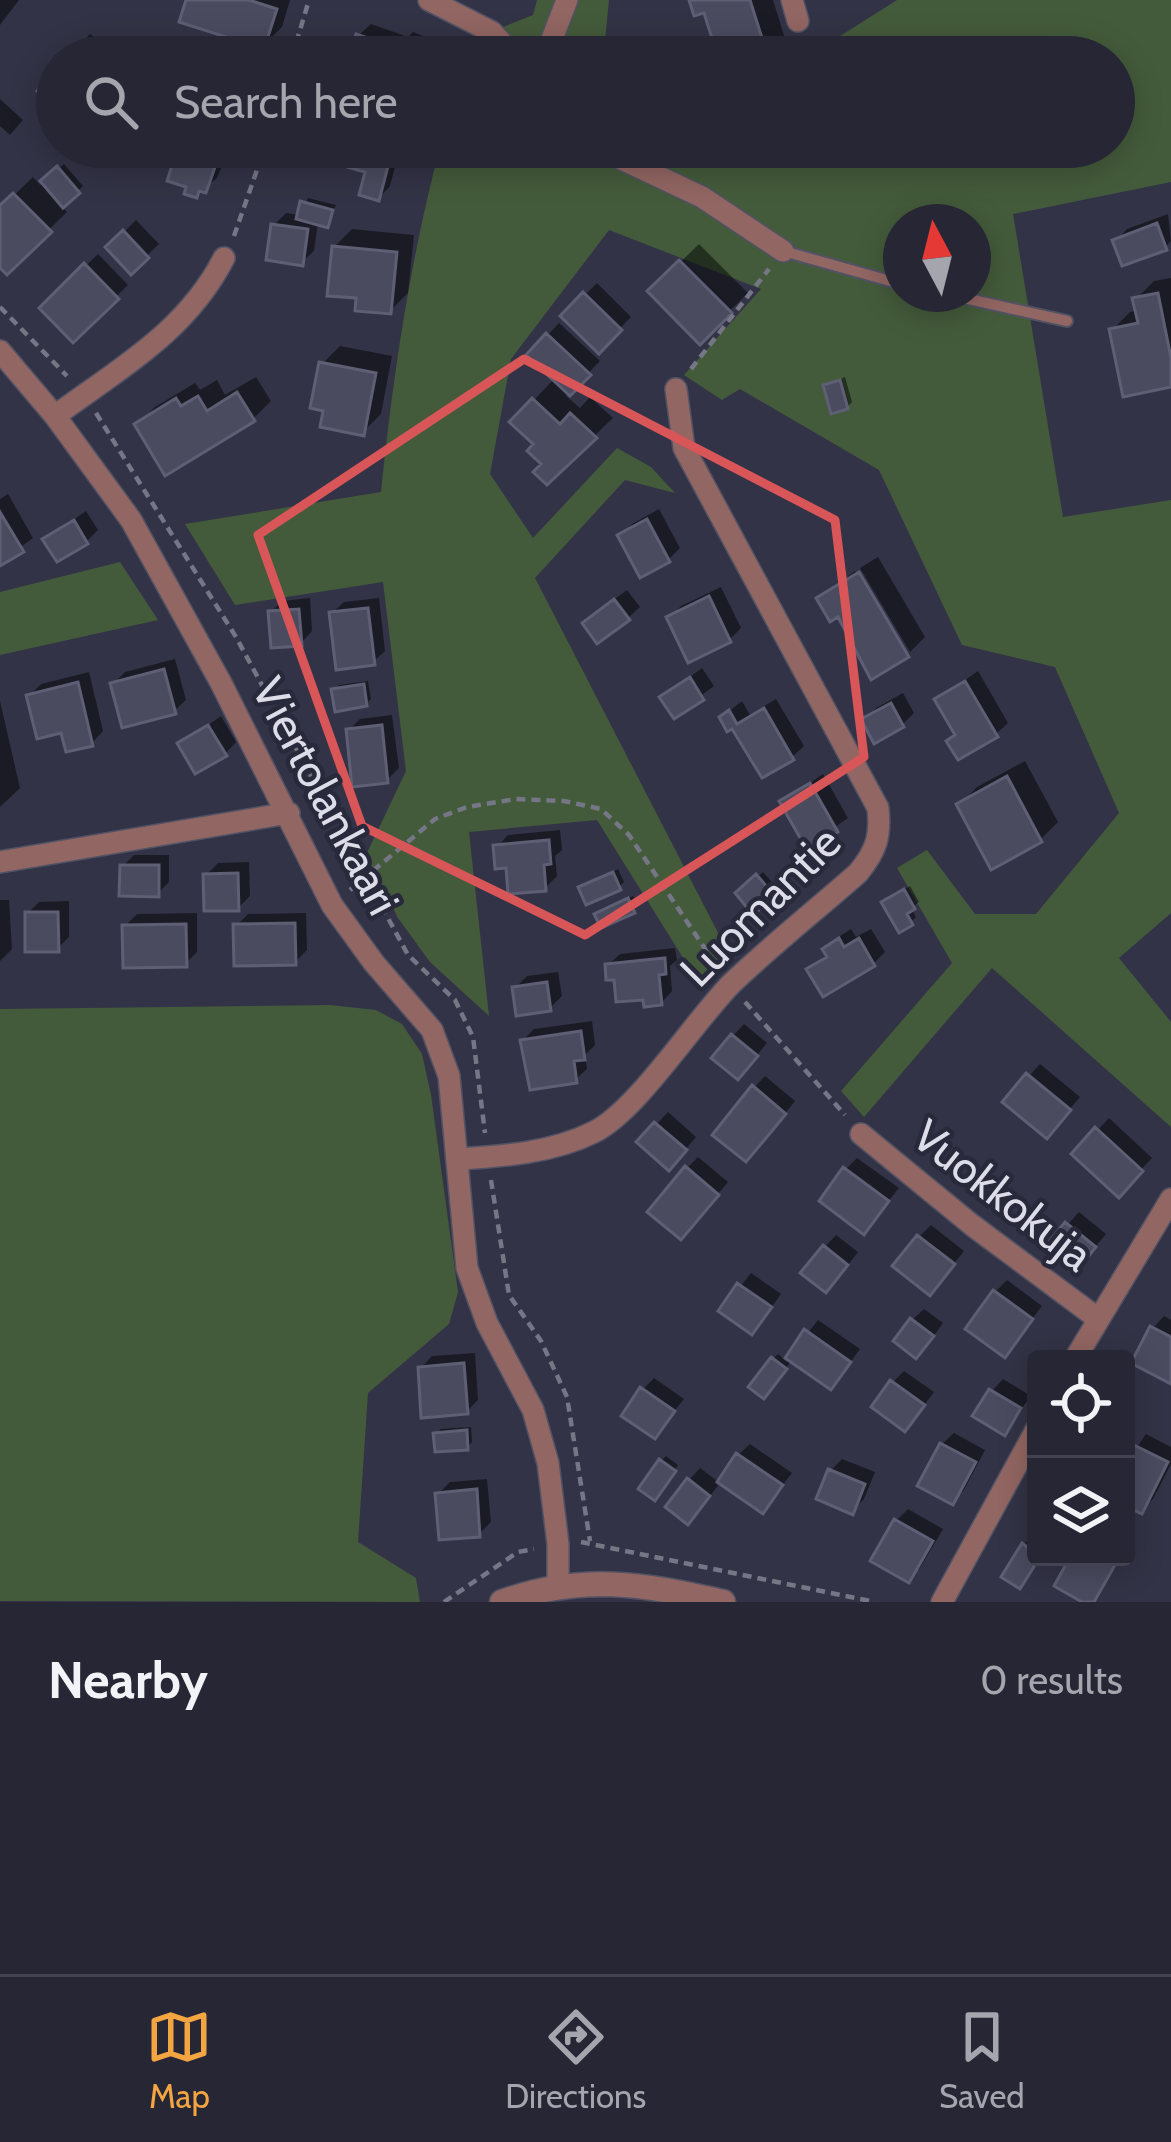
<!DOCTYPE html>
<html lang="en">
<head>
<meta charset="utf-8">
<style>
	:root { --surface:#262635; --page:#323241; --text:#f1f3f6; --muted:#a4a5ad; --line:#424350; --accent:#f2a541 }
	body { margin:0; font-family:Cabin,sans-serif; background:var(--page); color:var(--text) }
	.controls { position:absolute; right:36px; bottom:36px; display:grid; overflow:hidden; border-radius:12px; box-shadow:0 6px 30px #0003 }
	.controls button { width:108px; height:108px; display:grid; place-items:center; padding:0; border:0; border-bottom:3px solid var(--line); background:var(--surface); color:var(--text); font:60px sans-serif }
	.compass { position:absolute; left:883px; top:204px; width:108px; height:108px; border-radius:50%; background:var(--surface); box-shadow:0 6px 30px #0003; rotate:353deg }
	.list { margin:0; padding:0; list-style:none }
	h2 { display:flex; justify-content:space-between; align-items:center; height:156px; margin:0; padding:0 48px; font-size:51px }
	h2 small { font-size:39px; font-weight:400; color:var(--muted) }
	.icon { flex:none; width:66px; height:66px; fill:none; stroke:currentColor; stroke-width:2; stroke-linecap:round; stroke-linejoin:round }
	.map { position:relative; flex:none; width:1171px; height:1602px; overflow:hidden }
	.search { position:absolute; background:var(--surface); box-shadow:0 6px 30px #0003; left:36px; right:36px; top:36px; height:132px; display:flex; align-items:center; gap:30px; box-sizing:border-box; padding:0 42px; border-radius:66px; color:var(--muted); font-size:45px }
	.sheet { height:372px; background:var(--surface) }
	nav { display:flex; justify-content:space-around; align-items:center; box-sizing:border-box; height:168px; border-top:3px solid var(--line); background:var(--surface); font-size:33px; color:var(--muted) }
	nav a { display:grid; justify-items:center; gap:6px }
	nav .on { color:var(--accent) }
	.map>svg:first-child { display:block }
	.green { fill:#445b3b; fill-rule:evenodd }
	.shadow { fill:#0007 }
	.building { fill:#4a4b5f; stroke:#5e5e74; stroke-width:3 }
	.lines { fill:none; stroke-linecap:round; stroke-linejoin:round }
	.service-casing { stroke:#515264; stroke-width:14 }
	.minor-casing { stroke:#515264; stroke-width:24 }
	.tertiary-casing { stroke:#515264; stroke-width:27 }
	.path { stroke:#757686; stroke-width:4.5; stroke-dasharray:9 6; stroke-linecap:butt }
	.service { stroke:#926662; stroke-width:10 }
	.minor { stroke:#926662; stroke-width:21 }
	.tertiary { stroke:#926662; stroke-width:24 }
	.marked { fill:none; stroke:#d85558; stroke-width:9; stroke-linejoin:round }
	.labels { text-anchor:middle; dominant-baseline:central; stroke-width:9; stroke-linejoin:round; paint-order:stroke }
	.street-label { font-size:45px; fill:#dcdde9; stroke:#29293c }
</style>
</head>
<body>
<div class="map">
<svg width="1171" height="1602" viewBox="0 0 1171 1602">
	<rect width="100%" height="100%" fill="#333347"/>
	<path class="green" d="M537,0H609L604,50L618,57H464L468,41L533,15Z
		M897,0H1171V182L1013,214L1063,517L1171,500V913L1119,958L1171,1022V1127L992,968L864,1117L841,1091L952,963L897,868L927,850L975,914H1036L1119,813L1055,667L962,645L879,470L740,389L722,400L684,375L761,289L609,230L511,359L490,474L533,538L617,448L651,467L675,493L625,480L535,578L729,954L700,985L597,820L469,832L489,1016L430,962L398,918L366,855L406,771L383,582L235,605L185,524L381,492C393,375 410,261 440,147H1114V57H807ZM901,222H973V294H901Z
		M120,562L158,620L0,655V592Z
		M330,1005L376,1010L402,1024L422,1054L431,1095L458,1292L449,1324L368,1393L358,1542L416,1578L420,1602L0,1601V1009Z"/>
	<path class="shadow" d="M0,0H19L0,25Z
		M189,0H290L282,27L264,45Z
		M692,0H773L786,42L771,57H721L706,9Z
		M371,24L408,37L413,32L428,38L421,57H352L359,35Z
		M90,34L117,57H69Z
		M0,99L23,120L10,135L0,126Z
		M182,147H230L217,178L196,195Z
		M335,147H400L390,186L379,198L369,170Z
		M64,164L83,186L61,206L67,212L7,271L0,263V209L33,177L40,185Z
		M308,198L336,205L327,224L318,222L314,251L302,262L274,225L286,213L300,215Z
		M1168,214L1171,241L1165,247L1116,241L1127,229Z
		M136,220L159,244L132,270L109,247Z
		M352,229L414,235L408,293L390,311L359,295L334,247Z
		M699,244L748,293L700,340L651,291Z
		M98,254L128,285L73,339L43,308Z
		M1171,278V384L1112,330L1130,312L1138,310L1136,299L1154,281Z
		M597,283L631,317L599,350L564,316Z
		M559,323L600,361L566,396L580,408L590,397L613,418L547,481L538,444L513,422L555,378L530,354Z
		M340,346L392,356L381,414L363,432L327,409L322,364Z
		M256,377L271,401L253,419L137,425L155,407L195,383L200,390L217,380L225,395Z
		M845,377L852,402L847,407L827,386Z
		M8,494L33,538L0,562V499Z
		M659,509L680,548L669,559L641,574L621,535L632,524Z
		M86,511L98,530L86,542L46,539Z
		M878,557L925,637L910,652L860,568Z
		M855,571L904,654H908L872,675L839,613L820,598Z
		M721,587L741,628L729,640L670,618L681,606Z
		M627,590L640,607L628,618L597,612Z
		M310,598L312,631L301,643L271,612L282,601Z
		M379,598L385,651L373,662L332,613L344,602Z
		M175,659L186,700L174,711L113,684L125,672Z
		M702,668L714,686L675,715L663,697Z
		M978,671L1008,723L996,734L958,733L938,699Z
		M89,672L103,731L92,743L64,730L30,695L41,684Z
		M368,681L371,699L366,704L334,690L339,685Z
		M903,693L914,713L902,725L864,720L876,708Z
		M776,699L804,746L792,757L722,717L742,701L750,715Z
		M0,701L20,788L0,807Z
		M392,715L399,768L387,780L349,730L360,719Z
		M221,716L236,742L225,754L181,744Z
		M1025,761L1058,822L1040,840L960,805L977,787Z
		M823,774L848,818L808,846L783,802Z
		M560,830L562,850L555,856L557,876L545,888L508,865L497,847L508,835Z
		M134,855H169V882L157,894L123,866Z
		M249,862L250,896L238,908L206,875L218,863Z
		M618,869L624,882L619,887L582,888Z
		M763,872L778,889L753,911L739,893Z
		M910,886L919,902L911,908L916,917L911,922L890,897Z
		M633,896L638,905L633,910L598,915Z
		M0,900H9L12,949L0,961Z
		M69,901V937L57,949L28,913L39,902Z
		M197,913V952L185,964L125,926L137,914Z
		M306,913L307,950L295,962L236,926L248,914Z
		M851,929L856,937L871,929L885,952L873,964L810,969L828,954L825,949L837,938Z
		M675,948L677,960L670,966L672,991L661,1003L617,976L608,965L620,954Z
		M558,972L562,996L550,1008L515,988L527,976Z
		M592,1021L595,1045L585,1055L587,1069L575,1080L523,1040L534,1029Z
		M744,1024L767,1043L749,1065L733,1036Z
		M1040,1064L1080,1097L1058,1123L1006,1102Z
		M765,1076L795,1101L758,1147L754,1088Z
		M668,1112L696,1137L680,1156L640,1142Z
		M1109,1118L1152,1158L1118,1194L1075,1154Z
		M698,1157L728,1182L692,1225L687,1168Z
		M857,1158L899,1188L864,1231L846,1169Z
		M1079,1212L1106,1234L1086,1258L1047,1248Z
		M931,1225L964,1251L941,1280L919,1237Z
		M836,1235L858,1252L838,1278L825,1247Z
		M751,1273L781,1294L763,1319L722,1310Z
		M1007,1280L1042,1306L1005,1354L995,1292Z
		M924,1309L943,1323L928,1344L912,1320Z
		M1164,1316L1171,1320V1381L1153,1328Z
		M818,1320L860,1349L842,1374L792,1360L769,1391L773,1359L778,1354L786,1361Z
		M475,1353L478,1400L467,1411L421,1368L432,1356Z
		M904,1371L934,1392L916,1416L893,1382Z
		M654,1378L684,1399L654,1436L643,1389Z
		M1003,1379L1031,1396L1004,1432L992,1391Z
		M471,1427L472,1442L467,1447L436,1434L441,1429Z
		M954,1433L985,1450L964,1490L952,1502L942,1444Z
		M1146,1434L1171,1447V1464L1153,1499L1141,1511L1126,1503V1463Z
		M750,1444L792,1473L763,1510L738,1455Z
		M666,1456L678,1465L659,1492L661,1461Z
		M842,1459L875,1472L864,1499L852,1511L830,1471Z
		M700,1468L720,1483L700,1509L689,1480Z
		M487,1479L491,1522L479,1534L438,1494L450,1482Z
		M908,1509L943,1529L920,1568L908,1579L874,1560L897,1520Z
		M1036,1533V1557H1042L1020,1585L1005,1576L1024,1544Z
		M1074,1557H1122L1092,1602L1058,1585Z"/>
	<path class="building" d="M186,0H249L277,9L264,49L179,22Z
		M689,0H750L768,57H718L704,13L694,16Z
		M356,34L397,48L398,42L418,49L415,57H349Z
		M57,67V108L37,91Z
		M178,147H222L206,193L199,191L197,198L184,194L186,187L167,181Z
		M331,147L392,151L379,201L359,195L365,172L340,165L343,155L330,151Z
		M57,166L80,193L63,208L40,181Z
		M13,193L52,232L7,275L0,268V205Z
		M300,201L333,210L328,228L296,219Z
		M1157,223L1167,250L1122,266L1112,240Z
		M271,224L308,229L303,266L266,260Z
		M123,230L149,258L131,275L105,247Z
		M332,246L397,252L391,314L355,311L356,298L327,296Z
		M679,260L732,313L700,345L647,291Z
		M84,263L119,299L73,343L39,308Z
		M583,292L622,330L599,354L560,316Z
		M1158,293L1171,358V387L1123,397L1109,329L1138,323L1132,298Z
		M546,333L591,375L570,396L526,355Z
		M319,362L376,373L364,436L320,427L323,411L310,408Z
		M840,380L848,409L831,414L823,385Z
		M237,392L255,421L165,476L134,424L176,398L181,406L198,396L207,411Z
		M532,398L560,424L570,413L597,438L547,485L533,472L541,464L527,451L533,444L509,422Z
		M0,512L24,552L0,566Z
		M647,519L670,562L640,578L617,535Z
		M74,520L88,544L57,562L42,539Z
		M859,572L909,657L871,680L838,617L830,622L816,598Z
		M709,596L731,642L688,663L666,617Z
		M614,599L630,620L597,644L582,623Z
		M368,608L375,665L336,670L329,612Z
		M299,609L302,646L271,648L268,611Z
		M164,669L176,714L122,728L110,683Z
		M690,677L704,700L674,719L659,697Z
		M965,681L998,737L958,760L946,741L955,735L934,699Z
		M78,682L93,746L66,752L61,733L37,739L26,695Z
		M364,684L367,706L335,712L331,689Z
		M891,703L904,727L874,744L861,719Z
		M764,708L794,760L762,778L732,729L727,732L719,717L729,710L737,724Z
		M208,725L227,756L195,774L177,743Z
		M382,725L388,783L352,787L346,729Z
		M1007,776L1042,842L991,870L956,804Z
		M810,783L838,832L807,850L779,801Z
		M549,840L551,864L544,865L546,891L508,894L506,868L495,869L493,845Z
		M120,865H159V897L119,896Z
		M613,872L621,890L586,905L578,887Z
		M238,873L239,911H204L203,874Z
		M756,874L775,896L753,915L735,893Z
		M904,889L915,909L907,914L913,925L899,933L881,902Z
		M628,898L635,913L601,928L594,914Z
		M25,912H58L59,952H25Z
		M295,923L296,965L234,966L233,924Z
		M186,924L187,967L123,968L122,925Z
		M839,938L844,947L859,938L875,966L823,997L806,969L827,957L822,949Z
		M665,958L666,974L659,975L662,1005L644,1007L643,1000L616,1002L614,980H606L605,964Z
		M547,982L551,1011L516,1016L512,987Z
		M581,1031L585,1060L574,1061L577,1083L530,1090L520,1040Z
		M731,1034L758,1056L738,1080L711,1058Z
		M1026,1073L1071,1110L1047,1139L1002,1102Z
		M752,1085L786,1114L746,1162L712,1135Z
		M654,1122L687,1150L669,1171L636,1142Z
		M1095,1127L1143,1171L1119,1198L1071,1154Z
		M685,1166L719,1195L681,1240L647,1212Z
		M843,1167L889,1201L864,1235L819,1201Z
		M1065,1222L1096,1247L1074,1274L1043,1249Z
		M917,1235L955,1264L930,1296L892,1266Z
		M823,1245L848,1265L826,1293L800,1273Z
		M737,1283L772,1307L752,1335L718,1311Z
		M993,1290L1033,1319L1005,1358L965,1329Z
		M910,1318L934,1336L916,1359L893,1341Z
		M1150,1326L1171,1337V1384L1131,1363Z
		M804,1329L851,1362L831,1390L785,1358Z
		M771,1357L787,1369L764,1399L748,1387Z
		M464,1363L468,1414L421,1418L418,1367Z
		M890,1380L925,1405L905,1432L871,1407Z
		M640,1387L675,1411L655,1439L621,1416Z
		M989,1389L1021,1408L1005,1436L972,1416Z
		M467,1430L468,1450L435,1452L433,1433Z
		M940,1443L976,1462L953,1505L917,1486Z
		M1132,1444L1168,1462L1142,1514L1126,1506V1457Z
		M736,1453L783,1485L763,1514L717,1482Z
		M659,1459L676,1471L655,1501L638,1489Z
		M828,1469L865,1484L853,1515L816,1499Z
		M687,1478L710,1496L688,1525L665,1507Z
		M477,1489L480,1537L439,1540L435,1493Z
		M894,1519L933,1541L909,1583L870,1561Z
		M1022,1543L1040,1557L1020,1589L1001,1577Z
		M1070,1557L1119,1558L1094,1602H1082L1054,1586Z"/>
	<g class="lines">
		<g class="service-casing">
			<path id="service" d="M783,251L901,284
				M946,294L1067,321"/>
		</g>
		<g class="minor-casing">
			<path id="minor" d="M429,0L492,32L515,57
				M792,0L798,21
				M545,57L567,0
				M596,147L702,197L783,251
				M0,351L55,416L131,520L221,683L332,905L374,963L432,1030L449,1076L467,1268L487,1323L533,1410L548,1463L558,1544V1587
				M55,416C120,368 186,332 224,258
				M0,862L289,813
				M861,1134L972,1225L1097,1318
				M459,1159C504,1156 552,1153 594,1132C637,1111 695,1020 732,983C772,945 816,910 858,873C876,851 881,837 878,808L684,448L676,389
				M1075,1359L1171,1199
				M942,1602L1036,1430"/>
		</g>
		<g class="tertiary-casing">
			<path id="tertiary" d="M502,1602C581,1573 644,1584 723,1602"/>
		</g>
		<path class="path" d="M292,57L309,0
			M234,236L265,147
			M0,307L67,376
			M691,369L769,269
			M96,413L236,637L408,955L455,1000L473,1037L485,1133
			M350,890L435,819L467,807L516,799L564,801L601,809L629,835L716,965
			M745,1002L845,1115
			M491,1180L509,1295L541,1341L567,1397L590,1541
			M581,1542L875,1602
			M444,1602L518,1552L534,1549"/>
		<use href="#service" class="service"/>
		<use href="#minor" class="minor"/>
		<use href="#tertiary" class="tertiary"/>
	</g>
	<path class="marked" d="M524,359L835,520L864,757L585,935L362,826L258,535Z"/>
	<g class="labels">
		<g class="street-label">
			<text transform="translate(326 796) rotate(62)">Viertolankaari</text>
			<text transform="translate(760 906) rotate(-45)">Luomantie</text>
			<text transform="translate(1003 1195) rotate(38)">Vuokkokuja</text>
		</g>
	</g>
</svg>
<div class="controls">
<button><svg class="icon" aria-label="locate" viewBox="0 0 24 24"><circle cx="12" cy="12" r="6"/><path d="M12 2v4M12 18v4M2 12h4M18 12h4"/></svg></button>
<button><svg class="icon" aria-label="layers" viewBox="0 0 24 24"><path d="M12 4l9 5-9 5-9-5zM3 14l9 5 9-5"/></svg></button>
</div>
<svg class="compass" viewBox="-18 -18 36 36"><path d="M0-13l5 13h-10z" fill="#e53935"/><path d="M0 13l5-13h-10z" fill="#a4a5ad"/></svg>
<div class="search"><svg class="icon" aria-label="search" viewBox="0 0 24 24"><circle cx="10" cy="10" r="6"/><path d="M15 15l6 6"/></svg>Search here</div>
</div>
<section class="sheet">
<h2>Nearby<small>0 results</small></h2>
<ul class="list">
</ul>
</section>
<nav>
<a class="on"><svg class="icon" aria-label="map" viewBox="0 0 24 24"><path d="M3 6l6-2 6 2 6-2v14l-6 2-6-2-6 2zM9 4v14M15 6v14"/></svg>Map</a>
<a><svg class="icon" aria-label="directions" viewBox="0 0 24 24"><path d="M12 3l9 9-9 9-9-9zM9 14v-3h6M13 9l2 2-2 2"/></svg>Directions</a>
<a><svg class="icon" aria-label="saved" viewBox="0 0 24 24"><path d="M7 4h10v16l-5-4-5 4z"/></svg>Saved</a>
</nav>
</body>
</html>
